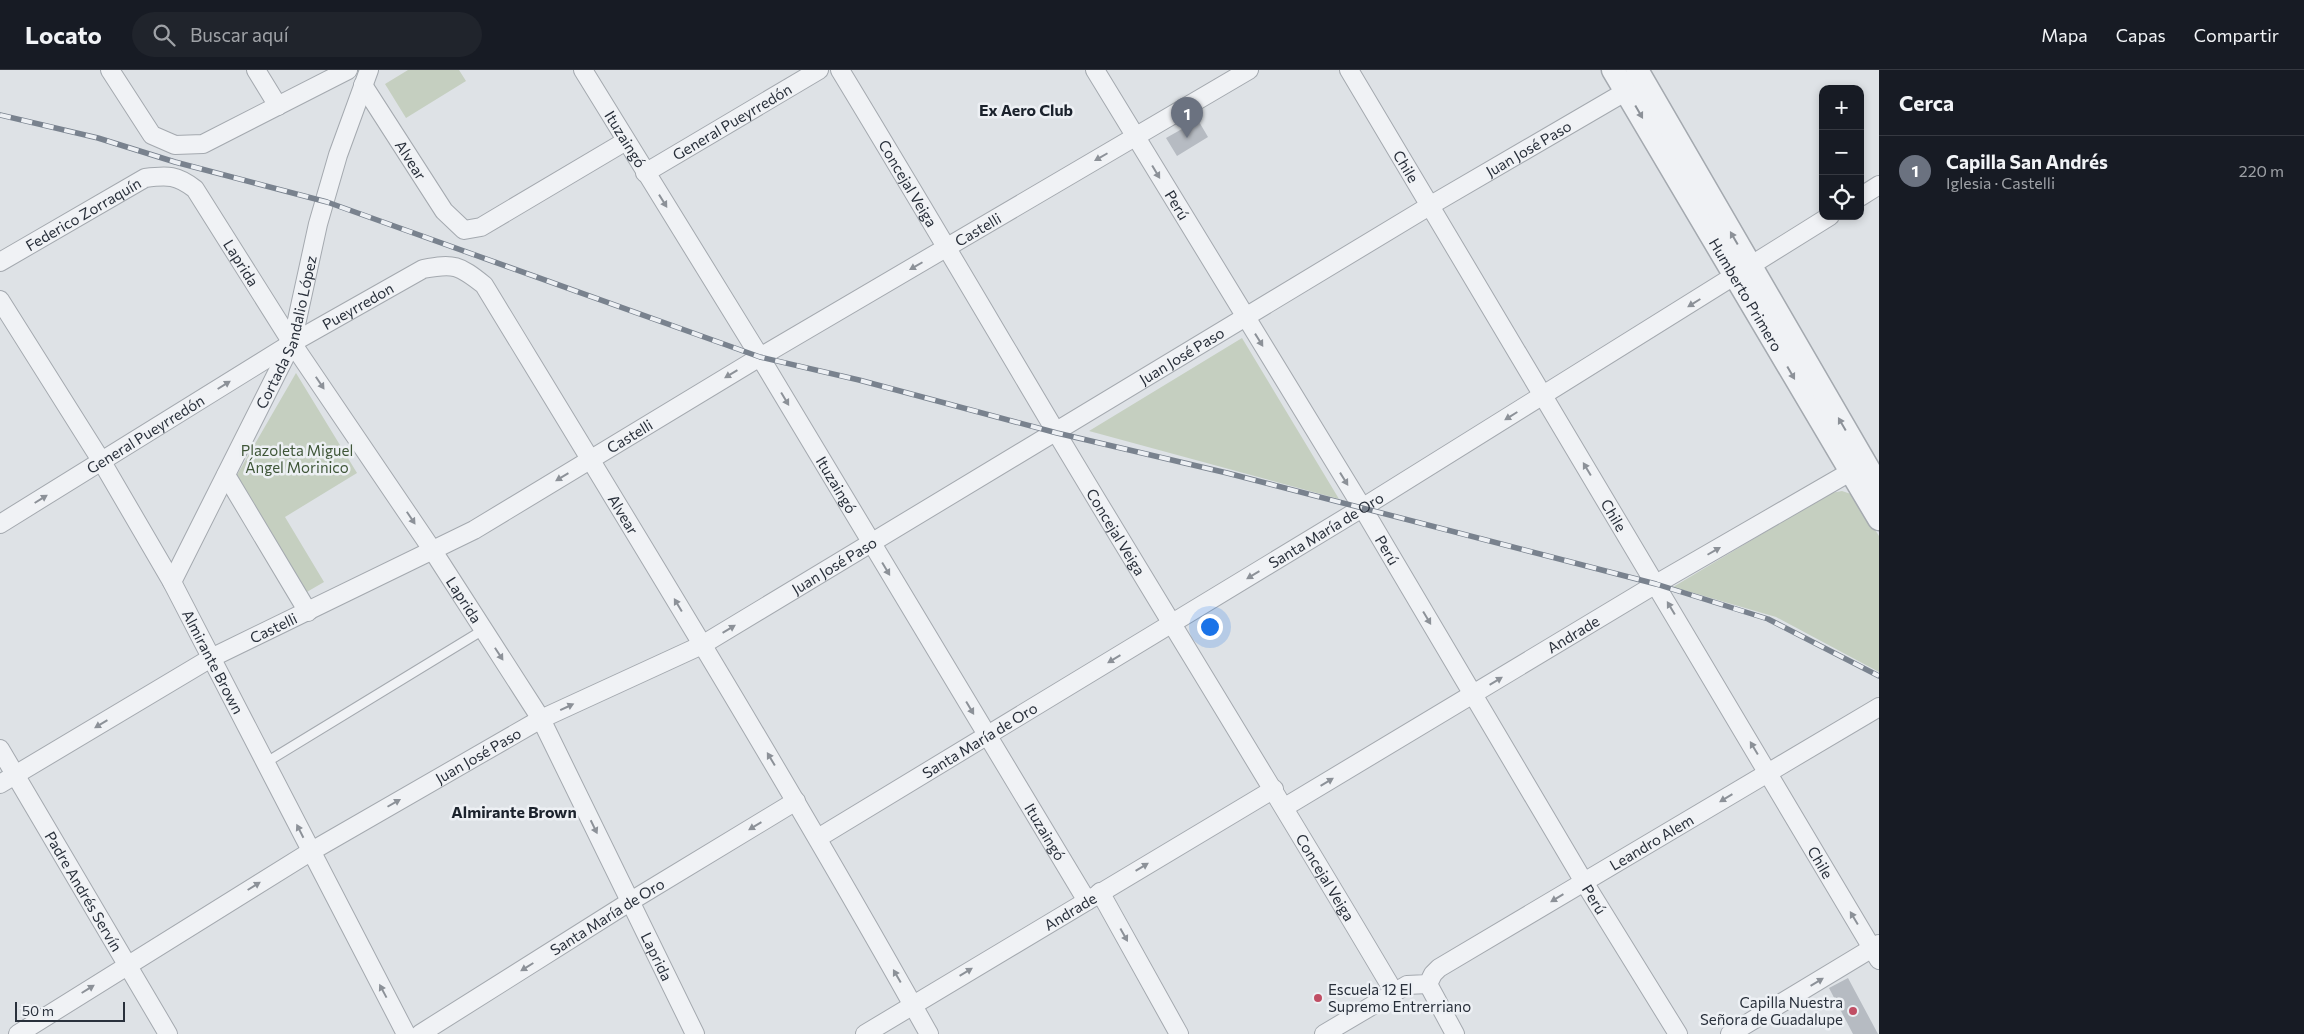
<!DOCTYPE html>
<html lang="es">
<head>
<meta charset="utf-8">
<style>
	:root { --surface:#171b24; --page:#20242c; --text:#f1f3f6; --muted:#9ea1a6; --line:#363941; --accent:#c04e64 }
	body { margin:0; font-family:Commissioner,sans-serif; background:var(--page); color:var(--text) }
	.controls { position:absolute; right:15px; top:15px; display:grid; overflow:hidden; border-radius:10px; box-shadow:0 2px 8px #0003 }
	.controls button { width:45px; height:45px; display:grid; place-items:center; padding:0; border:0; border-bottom:1px solid var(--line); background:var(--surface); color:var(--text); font:25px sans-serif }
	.scale { position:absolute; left:15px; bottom:12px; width:110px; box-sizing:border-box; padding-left:5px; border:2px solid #29303b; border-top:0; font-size:14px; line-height:18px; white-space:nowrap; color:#29303b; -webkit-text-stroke:4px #edf0f4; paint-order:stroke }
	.you { position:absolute; left:1209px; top:556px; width:18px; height:18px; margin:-12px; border:4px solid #fff; border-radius:50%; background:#1a73e8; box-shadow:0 0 0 8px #1a73e833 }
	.badge { display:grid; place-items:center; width:32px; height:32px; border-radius:50%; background:var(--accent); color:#fff; font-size:16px; font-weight:700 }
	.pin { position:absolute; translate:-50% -41px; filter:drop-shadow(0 1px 2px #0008) }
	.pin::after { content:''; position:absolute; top:26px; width:18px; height:15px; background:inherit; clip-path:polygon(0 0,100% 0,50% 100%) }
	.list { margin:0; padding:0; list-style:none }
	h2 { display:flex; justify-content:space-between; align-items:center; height:65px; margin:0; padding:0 20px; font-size:21px }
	h2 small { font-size:16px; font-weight:400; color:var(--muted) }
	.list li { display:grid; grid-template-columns:32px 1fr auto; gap:15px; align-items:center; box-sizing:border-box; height:70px; padding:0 20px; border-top:1px solid var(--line) }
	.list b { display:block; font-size:19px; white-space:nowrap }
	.list p { margin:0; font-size:16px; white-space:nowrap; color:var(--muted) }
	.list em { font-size:16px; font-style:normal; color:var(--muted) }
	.icon { flex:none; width:28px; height:28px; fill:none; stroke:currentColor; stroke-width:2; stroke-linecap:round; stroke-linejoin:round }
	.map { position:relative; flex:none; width:1879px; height:964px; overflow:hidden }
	header { display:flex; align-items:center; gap:30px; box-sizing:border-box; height:70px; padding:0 25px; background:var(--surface); border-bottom:1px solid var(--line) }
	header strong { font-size:24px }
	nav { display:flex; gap:28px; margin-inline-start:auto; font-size:18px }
	.search { width:350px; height:45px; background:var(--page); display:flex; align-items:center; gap:12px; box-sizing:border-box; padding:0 18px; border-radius:28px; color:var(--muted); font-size:19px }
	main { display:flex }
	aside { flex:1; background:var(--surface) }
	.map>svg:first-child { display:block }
	.green { fill:#c5cfc0 }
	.building { fill:#b6bbc2 }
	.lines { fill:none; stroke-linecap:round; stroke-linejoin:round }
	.service-casing { stroke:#a4a9af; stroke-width:11 }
	.minor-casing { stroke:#a4a9af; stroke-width:20 }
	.tertiary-casing { stroke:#a4a9af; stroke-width:25 }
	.service { stroke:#f0f2f5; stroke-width:9 }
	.minor { stroke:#f0f2f5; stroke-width:18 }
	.tertiary { stroke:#f0f2f5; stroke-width:22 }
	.rail-casing { stroke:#79828e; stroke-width:5.5 }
	.rail { stroke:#edf0f4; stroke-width:4; stroke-dasharray:11; stroke-linecap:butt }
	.oneway { fill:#8c9198 }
	.poi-dot { fill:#c04e64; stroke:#edf0f4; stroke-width:2 }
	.labels { text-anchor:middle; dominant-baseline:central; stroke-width:5; stroke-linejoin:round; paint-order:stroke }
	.street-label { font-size:15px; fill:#29303b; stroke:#edf0f4 }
	.park-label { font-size:15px; fill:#3f5638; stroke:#edf0f4 }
	.poi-label { font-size:15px; fill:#29303b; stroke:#edf0f4; text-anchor:start }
	.neighbourhood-label { font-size:16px; font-weight:bold; fill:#1b222c; stroke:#edf0f4 }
</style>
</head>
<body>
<header>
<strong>Locato</strong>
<div class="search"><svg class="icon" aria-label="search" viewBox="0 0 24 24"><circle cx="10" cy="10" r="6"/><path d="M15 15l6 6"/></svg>Buscar aquí</div>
<nav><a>Mapa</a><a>Capas</a><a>Compartir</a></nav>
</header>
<main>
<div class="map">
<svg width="1879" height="964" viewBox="0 0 1879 964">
	<rect width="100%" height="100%" fill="#dee2e6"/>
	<path class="green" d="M408,0H459L466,11L406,48L385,14Z
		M1242,268L1339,429L1089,361Z
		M296,303L357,403L285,447L324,512L293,530L227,422Z
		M1842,421L1854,425L1879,466V602L1776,547L1673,517L1831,423Z"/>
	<path class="building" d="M1198,50L1208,67L1177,86L1166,68Z
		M1848,908L1878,964H1853L1829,918Z"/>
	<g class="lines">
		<g class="service-casing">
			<path id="service" d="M265,693L483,560"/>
		</g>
		<g class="minor-casing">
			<g id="minor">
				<path d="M110,0L152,65L175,75L203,74L348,0"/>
				<path d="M256,0L278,36"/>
				<path id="s1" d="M583,0L760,287L1087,831"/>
				<path id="s2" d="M840,0C913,120 984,241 1056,362C1168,549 1283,734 1394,922"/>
				<path id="s3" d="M1095,0L1365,442L1584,812L1678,964"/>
				<path id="s4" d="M1349,0L1879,890"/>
				<path id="s5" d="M363,15L444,141L464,160L481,157L626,71"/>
				<path id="s6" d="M645,103L819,0"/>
				<path d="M1860,127L1879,115"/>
				<path id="s7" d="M0,192L145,108C168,105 177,105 195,119L292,273L433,481L541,649L695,964"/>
				<path id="s8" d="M0,230L102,392L172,512L406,964"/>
				<path d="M226,405L308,542"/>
				<path id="s9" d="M0,454L292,273L423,199C454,193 459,195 484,215C635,463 787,710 929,964"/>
				<path id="s10" d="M172,512L292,273L318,154L338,85L369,0"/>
				<path id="s11" d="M0,679L168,964"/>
				<path id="s12" d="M0,714L211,588L474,460L760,287L1249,0"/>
				<path id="s13" d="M1285,737L1656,514L1850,402L1862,398"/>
				<path id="s14" d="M818,768L1362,438L1830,146"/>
				<path d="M1100,822L1179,964"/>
				<path d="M1428,914L1455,964"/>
				<path id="s15" d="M18,964L310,782L541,649L702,575L1431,135L1637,15"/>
				<path id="s16" d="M420,964L631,831L796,731"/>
				<path id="s17" d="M865,964L1274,719"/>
				<path id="s18" d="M1324,964L1407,915L1428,914L1433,904L1439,898L1879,637"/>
				<path d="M1730,964L1879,874"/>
			</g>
		</g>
		<g class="tertiary-casing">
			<g id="tertiary">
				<path id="s19" d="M1613,0L1879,449"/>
				<path d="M1637,0L1879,417"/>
			</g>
		</g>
		<use href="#service" class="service"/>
		<use href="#minor" class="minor"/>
		<use href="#tertiary" class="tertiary"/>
		<g class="rail-casing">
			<path id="rail" d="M0,45L98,68L175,92L327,132L760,287L859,310L1057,363L1227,403L1656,514L1768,549L1879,606"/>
		</g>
		<use href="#rail" class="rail"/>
	</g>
	<defs><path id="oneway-solid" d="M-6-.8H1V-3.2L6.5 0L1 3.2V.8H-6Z" transform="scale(1.25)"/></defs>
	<g class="oneway">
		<use href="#oneway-solid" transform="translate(1639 42) rotate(60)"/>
		<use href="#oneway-solid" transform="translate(1101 87) rotate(150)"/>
		<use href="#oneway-solid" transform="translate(1156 102) rotate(59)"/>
		<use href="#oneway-solid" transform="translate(663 131) rotate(58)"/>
		<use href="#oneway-solid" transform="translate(1734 168) rotate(-120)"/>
		<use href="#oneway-solid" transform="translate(916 196) rotate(150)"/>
		<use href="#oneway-solid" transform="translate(1694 233) rotate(148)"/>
		<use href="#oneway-solid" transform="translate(1259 270) rotate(58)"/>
		<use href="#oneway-solid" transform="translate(1791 303) rotate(60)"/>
		<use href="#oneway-solid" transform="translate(731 304) rotate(149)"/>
		<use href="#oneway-solid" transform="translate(320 313) rotate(56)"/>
		<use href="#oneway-solid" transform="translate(224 315) rotate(-32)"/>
		<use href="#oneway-solid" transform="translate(785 329) rotate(59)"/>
		<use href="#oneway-solid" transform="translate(1511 346) rotate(148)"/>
		<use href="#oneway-solid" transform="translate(1842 354) rotate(-120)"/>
		<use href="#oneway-solid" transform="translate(1587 399) rotate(-121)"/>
		<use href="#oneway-solid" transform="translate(562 407) rotate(149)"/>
		<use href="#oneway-solid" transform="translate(1344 409) rotate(58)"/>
		<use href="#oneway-solid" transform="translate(41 429) rotate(-32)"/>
		<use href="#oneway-solid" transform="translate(411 448) rotate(56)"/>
		<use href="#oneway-solid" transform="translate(1714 481) rotate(-30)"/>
		<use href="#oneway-solid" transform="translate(886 499) rotate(59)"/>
		<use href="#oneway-solid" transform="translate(1253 505) rotate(149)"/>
		<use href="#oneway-solid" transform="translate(678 535) rotate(-121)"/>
		<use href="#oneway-solid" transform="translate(1671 538) rotate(-121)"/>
		<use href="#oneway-solid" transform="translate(1427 548) rotate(59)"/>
		<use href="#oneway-solid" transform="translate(729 559) rotate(-31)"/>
		<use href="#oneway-solid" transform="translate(499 584) rotate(57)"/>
		<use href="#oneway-solid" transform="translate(1114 589) rotate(149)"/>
		<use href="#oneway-solid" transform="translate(1496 611) rotate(-31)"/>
		<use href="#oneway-solid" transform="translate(567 637) rotate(-25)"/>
		<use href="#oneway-solid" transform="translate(970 638) rotate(59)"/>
		<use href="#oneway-solid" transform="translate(101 654) rotate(149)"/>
		<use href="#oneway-solid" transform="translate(1754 678) rotate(-121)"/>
		<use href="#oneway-solid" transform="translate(771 689) rotate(-121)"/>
		<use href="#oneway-solid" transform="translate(1327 712) rotate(-31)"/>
		<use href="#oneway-solid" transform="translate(1726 728) rotate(149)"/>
		<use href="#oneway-solid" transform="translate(394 733) rotate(-30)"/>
		<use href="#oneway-solid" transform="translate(755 756) rotate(149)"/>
		<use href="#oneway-solid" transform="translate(594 757) rotate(64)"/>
		<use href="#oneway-solid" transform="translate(300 761) rotate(-117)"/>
		<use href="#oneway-solid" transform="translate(1142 797) rotate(-31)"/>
		<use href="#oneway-solid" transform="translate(254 816) rotate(-32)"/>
		<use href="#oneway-solid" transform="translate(1557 828) rotate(149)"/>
		<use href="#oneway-solid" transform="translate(1854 848) rotate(-121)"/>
		<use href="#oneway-solid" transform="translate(1124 865) rotate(61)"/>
		<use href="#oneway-solid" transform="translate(527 897) rotate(148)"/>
		<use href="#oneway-solid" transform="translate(966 902) rotate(-31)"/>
		<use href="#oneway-solid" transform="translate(897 906) rotate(-120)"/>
		<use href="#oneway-solid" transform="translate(1817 912) rotate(-31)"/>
		<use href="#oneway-solid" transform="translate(88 919) rotate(-32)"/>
		<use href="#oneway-solid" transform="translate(383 921) rotate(-118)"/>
	</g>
	<g class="poi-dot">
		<circle cx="1318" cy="928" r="5"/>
		<circle cx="1853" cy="941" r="5"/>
	</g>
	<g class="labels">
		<g class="street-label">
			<text stroke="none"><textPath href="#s6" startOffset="101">General Pueyrredón</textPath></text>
			<text stroke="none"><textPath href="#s1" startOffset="81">Ituzaingó</textPath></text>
			<text stroke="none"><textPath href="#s15" startOffset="1752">Juan José Paso</textPath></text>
			<text stroke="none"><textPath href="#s5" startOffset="89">Alvear</textPath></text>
			<text stroke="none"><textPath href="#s4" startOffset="112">Chile</textPath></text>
			<text stroke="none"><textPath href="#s2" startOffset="132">Concejal Veiga</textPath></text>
			<text stroke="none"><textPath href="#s3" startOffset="158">Perú</textPath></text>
			<text stroke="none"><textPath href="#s7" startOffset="96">Federico Zorraquín</textPath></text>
			<text stroke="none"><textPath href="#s12" startOffset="1125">Castelli</textPath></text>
			<text stroke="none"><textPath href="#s7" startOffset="308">Laprida</textPath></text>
			<text stroke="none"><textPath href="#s19" startOffset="261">Humberto Primero</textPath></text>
			<text stroke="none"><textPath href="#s9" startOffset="419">Pueyrredon</textPath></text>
			<text stroke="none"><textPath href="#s10" startOffset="276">Cortada Sandalio López</textPath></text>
			<text stroke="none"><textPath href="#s15" startOffset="1348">Juan José Paso</textPath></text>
			<text stroke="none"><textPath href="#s9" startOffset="171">General Pueyrredón</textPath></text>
			<text stroke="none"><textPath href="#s12" startOffset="720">Castelli</textPath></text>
			<text stroke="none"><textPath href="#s1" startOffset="486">Ituzaingó</textPath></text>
			<text stroke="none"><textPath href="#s9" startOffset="829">Alvear</textPath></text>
			<text stroke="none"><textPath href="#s4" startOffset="518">Chile</textPath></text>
			<text stroke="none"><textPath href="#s14" startOffset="594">Santa María de Oro</textPath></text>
			<text stroke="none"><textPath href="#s2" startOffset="538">Concejal Veiga</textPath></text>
			<text stroke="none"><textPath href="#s3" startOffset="562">Perú</textPath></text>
			<text stroke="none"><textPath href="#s15" startOffset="942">Juan José Paso</textPath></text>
			<text stroke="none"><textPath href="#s7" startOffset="712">Laprida</textPath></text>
			<text stroke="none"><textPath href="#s12" startOffset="315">Castelli</textPath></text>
			<text stroke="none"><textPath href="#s13" startOffset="336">Andrade</textPath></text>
			<text stroke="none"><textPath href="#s8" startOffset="420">Almirante Brown</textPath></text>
			<text stroke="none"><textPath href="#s14" startOffset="189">Santa María de Oro</textPath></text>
			<text stroke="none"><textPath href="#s15" startOffset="538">Juan José Paso</textPath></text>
			<text stroke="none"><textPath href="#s1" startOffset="891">Ituzaingó</textPath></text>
			<text stroke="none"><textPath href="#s18" startOffset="384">Leandro Alem</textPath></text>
			<text stroke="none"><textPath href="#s4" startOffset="922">Chile</textPath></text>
			<text stroke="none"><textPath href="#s2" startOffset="942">Concejal Veiga</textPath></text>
			<text stroke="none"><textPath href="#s11" startOffset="165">Padre Andrés Servín</textPath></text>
			<text stroke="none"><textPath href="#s3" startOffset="968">Perú</textPath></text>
			<text stroke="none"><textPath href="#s17" startOffset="239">Andrade</textPath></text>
			<text stroke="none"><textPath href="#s16" startOffset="221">Santa María de Oro</textPath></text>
			<text stroke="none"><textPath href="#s7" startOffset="1118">Laprida</textPath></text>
		</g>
		<g class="park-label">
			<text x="297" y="380">Plazoleta Miguel<tspan x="297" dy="17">Ángel Morinico</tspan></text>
		</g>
		<g class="poi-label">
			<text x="1328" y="919">Escuela 12 El<tspan x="1328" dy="17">Supremo Entrerriano</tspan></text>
			<text x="1843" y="932" text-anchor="end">Capilla Nuestra<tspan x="1843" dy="17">Señora de Guadalupe</tspan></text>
		</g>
		<g class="neighbourhood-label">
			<text x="1026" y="39">Ex Aero Club</text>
			<text x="514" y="741">Almirante Brown</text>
		</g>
	</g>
</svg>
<div class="controls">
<button>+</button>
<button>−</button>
<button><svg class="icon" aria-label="locate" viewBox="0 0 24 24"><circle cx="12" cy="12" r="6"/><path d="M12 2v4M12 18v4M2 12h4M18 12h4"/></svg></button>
</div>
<div class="scale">50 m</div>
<div class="you"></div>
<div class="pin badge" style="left:1187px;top:68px;background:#6b7280">1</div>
</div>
<aside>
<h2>Cerca<small></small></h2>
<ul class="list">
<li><span class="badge" style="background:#6b7280">1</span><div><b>Capilla San Andrés</b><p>Iglesia · Castelli</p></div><em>220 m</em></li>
</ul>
</aside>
</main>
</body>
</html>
